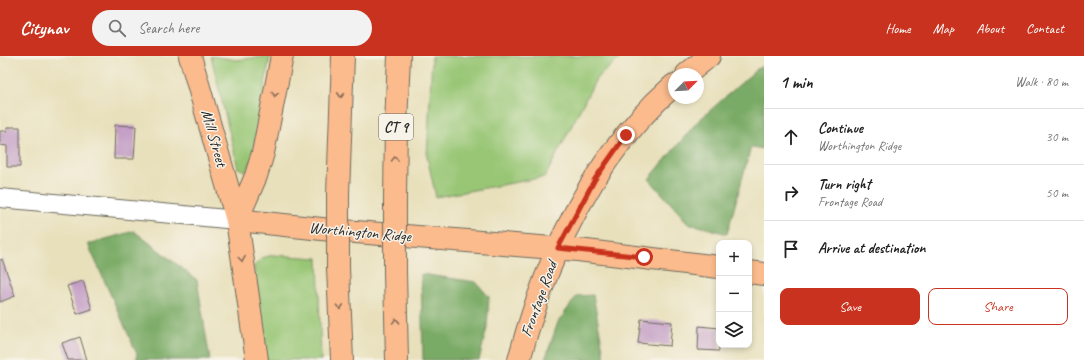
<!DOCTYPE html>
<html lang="en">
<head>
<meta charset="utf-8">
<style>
	:root { --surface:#fff; --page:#f2f2f2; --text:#222; --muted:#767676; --line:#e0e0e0; --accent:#c8321e }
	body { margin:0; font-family:Caveat,sans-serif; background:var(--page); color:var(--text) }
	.controls { position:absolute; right:12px; bottom:12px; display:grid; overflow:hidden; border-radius:8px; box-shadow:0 2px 6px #0003 }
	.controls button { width:36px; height:36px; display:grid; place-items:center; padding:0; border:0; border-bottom:1px solid var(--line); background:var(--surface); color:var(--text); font:20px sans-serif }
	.compass { position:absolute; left:668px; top:12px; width:36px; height:36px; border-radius:50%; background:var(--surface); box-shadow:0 2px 6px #0003; rotate:66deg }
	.stop { position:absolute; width:12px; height:12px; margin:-9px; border:3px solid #c8321e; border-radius:50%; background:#fff }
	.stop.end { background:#c8321e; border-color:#fff; box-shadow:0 1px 4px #0008 }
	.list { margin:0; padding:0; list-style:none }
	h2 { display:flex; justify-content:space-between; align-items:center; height:52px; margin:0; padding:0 16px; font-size:17px }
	h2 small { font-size:13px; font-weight:400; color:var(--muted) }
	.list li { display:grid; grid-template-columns:26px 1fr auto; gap:12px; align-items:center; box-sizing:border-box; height:56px; padding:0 16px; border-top:1px solid var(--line) }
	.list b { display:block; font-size:15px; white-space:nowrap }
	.list p { margin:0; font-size:13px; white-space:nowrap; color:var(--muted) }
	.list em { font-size:13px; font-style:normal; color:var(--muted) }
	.actions { display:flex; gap:8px; padding:12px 16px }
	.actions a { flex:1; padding:9px 0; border:1px solid var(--accent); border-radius:8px; text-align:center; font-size:14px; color:var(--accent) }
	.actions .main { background:var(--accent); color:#fff }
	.icon { flex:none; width:22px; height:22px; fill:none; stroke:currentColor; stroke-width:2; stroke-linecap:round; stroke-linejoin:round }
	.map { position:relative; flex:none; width:764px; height:304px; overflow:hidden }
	header { display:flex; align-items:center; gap:24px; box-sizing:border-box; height:56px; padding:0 20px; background:var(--accent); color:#fff }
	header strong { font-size:19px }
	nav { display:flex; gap:22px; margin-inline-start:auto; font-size:14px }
	.search { width:280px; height:36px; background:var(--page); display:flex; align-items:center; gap:10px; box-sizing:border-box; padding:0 14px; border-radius:22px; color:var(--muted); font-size:15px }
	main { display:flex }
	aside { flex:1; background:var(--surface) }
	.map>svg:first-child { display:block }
	.green { fill:#98c675; stroke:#627850 }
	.forest { fill:#7aab66; stroke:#526b48 }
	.building { fill:#c29cc5 }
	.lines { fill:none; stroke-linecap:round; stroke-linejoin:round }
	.minor-casing { stroke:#6d6a5d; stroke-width:20 }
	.major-casing { stroke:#6d6a5d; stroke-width:24 }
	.highway-casing { stroke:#6d6a5d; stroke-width:24 }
	.minor { stroke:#fff; stroke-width:18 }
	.major { stroke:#fbbb8d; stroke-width:22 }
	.highway { stroke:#fbbb8d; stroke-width:22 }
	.highway-bridge-casing { stroke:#6d6a5d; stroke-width:24; stroke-linecap:butt }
	.highway-bridge { stroke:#fbbb8d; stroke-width:22 }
	.oneway { stroke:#896c57 }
	.route { stroke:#c8321e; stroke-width:5 }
	.labels { text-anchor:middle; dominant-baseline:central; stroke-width:3; stroke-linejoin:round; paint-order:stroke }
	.shield { fill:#f7f3e8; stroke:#686764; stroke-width:1 }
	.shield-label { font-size:15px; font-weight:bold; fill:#2b2b2b }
	.street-label { font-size:16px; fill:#2b2b2b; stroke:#f7f3e8 }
</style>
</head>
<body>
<header>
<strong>Citynav</strong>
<div class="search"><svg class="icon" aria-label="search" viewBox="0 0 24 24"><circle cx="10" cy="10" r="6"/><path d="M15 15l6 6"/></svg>Search here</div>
<nav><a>Home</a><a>Map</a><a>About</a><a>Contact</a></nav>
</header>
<main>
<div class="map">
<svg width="764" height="304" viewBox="0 0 764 304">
	<rect width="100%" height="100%" fill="#f7f3e8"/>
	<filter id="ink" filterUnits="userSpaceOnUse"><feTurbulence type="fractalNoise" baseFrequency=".025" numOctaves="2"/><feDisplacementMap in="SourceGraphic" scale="8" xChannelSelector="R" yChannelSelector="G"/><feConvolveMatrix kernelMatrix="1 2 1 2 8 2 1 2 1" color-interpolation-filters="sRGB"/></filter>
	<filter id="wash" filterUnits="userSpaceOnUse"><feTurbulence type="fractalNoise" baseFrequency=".012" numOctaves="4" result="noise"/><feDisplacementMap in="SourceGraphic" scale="16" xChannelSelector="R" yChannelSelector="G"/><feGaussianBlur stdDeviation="0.9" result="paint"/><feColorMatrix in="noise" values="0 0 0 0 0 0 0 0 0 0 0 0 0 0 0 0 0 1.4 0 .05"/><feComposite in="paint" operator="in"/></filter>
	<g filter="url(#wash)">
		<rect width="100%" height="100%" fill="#e8e0bb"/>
		<path class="green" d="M211,0L237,4L270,0L252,104L246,115L238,112Z
			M432,0H622L596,23L545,121L436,141L427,101Z
			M273,199L318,202L321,304H266L254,210L262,202Z"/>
		<path class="forest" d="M764,9V93L751,91L727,178L688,167L649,123L697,66L757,13Z
			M134,175L197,224L210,304H137V298L88,188Z
			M421,218L476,226L489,241L487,272L479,304H423Z
			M593,239L605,304H545L558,266L577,240Z"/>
		<g id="blocks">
			<path class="building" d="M115,69L136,70L134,103H114Z
				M7,71H20V111H7V90L0,89V75H7Z
				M2,203L15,240L0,246V204Z
				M83,225L92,253L77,258L67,230Z
				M641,263L672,266L670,290L638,287Z
				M699,270L719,272V295L698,294Z
				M80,281L87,304H68L62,287Z"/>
		</g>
	</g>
	<g filter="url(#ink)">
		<use href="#blocks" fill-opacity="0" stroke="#6d6a5d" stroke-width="1"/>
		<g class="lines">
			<g class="minor-casing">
				<path id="minor" d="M0,142L237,164"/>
			</g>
			<g class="major-casing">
				<path id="major" d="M190,0L237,164L331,174L578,194L719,211
					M687,18L709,0
					M749,216L764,218
					M519,304C546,202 593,100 674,29"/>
			</g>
			<g class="highway-casing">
				<path id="highway" d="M338,138L343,0
					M395,142L396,68L399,0
					M338,212L342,304
					M395,216L397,304
					M257,304L237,164L256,120L263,97L282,0"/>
			</g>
			<use href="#minor" class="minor"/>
			<use href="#major" class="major"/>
			<use href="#highway" class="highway"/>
			<g class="highway-bridge-casing">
				<path id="highway-bridge" d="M338,138V212
					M395,142V216"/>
			</g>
			<use href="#highway-bridge" class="highway-bridge"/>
		</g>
		<defs><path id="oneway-chevron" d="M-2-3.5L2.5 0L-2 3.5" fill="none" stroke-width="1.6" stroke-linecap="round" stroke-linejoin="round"/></defs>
		<g class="oneway">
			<use href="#oneway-chevron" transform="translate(275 38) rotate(101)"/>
			<use href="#oneway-chevron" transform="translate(341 39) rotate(93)"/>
			<use href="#oneway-chevron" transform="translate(395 103) rotate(-89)"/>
			<use href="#oneway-chevron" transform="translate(242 203) rotate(82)"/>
			<use href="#oneway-chevron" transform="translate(340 251) rotate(87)"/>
			<use href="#oneway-chevron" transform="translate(396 265) rotate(-92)"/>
		</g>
	</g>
	<g class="lines" filter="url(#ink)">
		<path class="route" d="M626,79L595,123L558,192L644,201"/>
	</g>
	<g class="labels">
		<rect class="shield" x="379" y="58" width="34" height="26" rx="3"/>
		<g class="shield-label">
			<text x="396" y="71">CT 9</text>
		</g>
		<g class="street-label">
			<text transform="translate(214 82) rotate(74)">Mill Street</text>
			<text transform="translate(360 176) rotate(5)">Worthington Ridge</text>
			<text transform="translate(539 243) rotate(-70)">Frontage Road</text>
		</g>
	</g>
</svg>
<div class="controls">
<button>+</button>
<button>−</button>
<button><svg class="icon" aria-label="layers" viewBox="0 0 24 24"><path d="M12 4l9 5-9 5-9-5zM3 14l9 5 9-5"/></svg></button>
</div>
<svg class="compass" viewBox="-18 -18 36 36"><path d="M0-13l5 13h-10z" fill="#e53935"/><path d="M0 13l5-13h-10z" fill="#767676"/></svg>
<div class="stop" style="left:644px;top:201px"></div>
<div class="stop end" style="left:626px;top:79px"></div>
</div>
<aside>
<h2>1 min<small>Walk · 80 m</small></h2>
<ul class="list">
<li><svg class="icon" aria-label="ahead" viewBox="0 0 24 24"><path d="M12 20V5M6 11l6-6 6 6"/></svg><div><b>Continue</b><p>Worthington Ridge</p></div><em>30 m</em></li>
<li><svg class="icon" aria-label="right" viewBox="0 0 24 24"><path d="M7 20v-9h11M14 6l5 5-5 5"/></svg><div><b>Turn right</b><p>Frontage Road</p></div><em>50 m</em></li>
<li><svg class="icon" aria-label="arrive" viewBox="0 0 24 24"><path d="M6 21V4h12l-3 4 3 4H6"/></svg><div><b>Arrive at destination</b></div></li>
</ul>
<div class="actions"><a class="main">Save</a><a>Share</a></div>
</aside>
</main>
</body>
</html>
